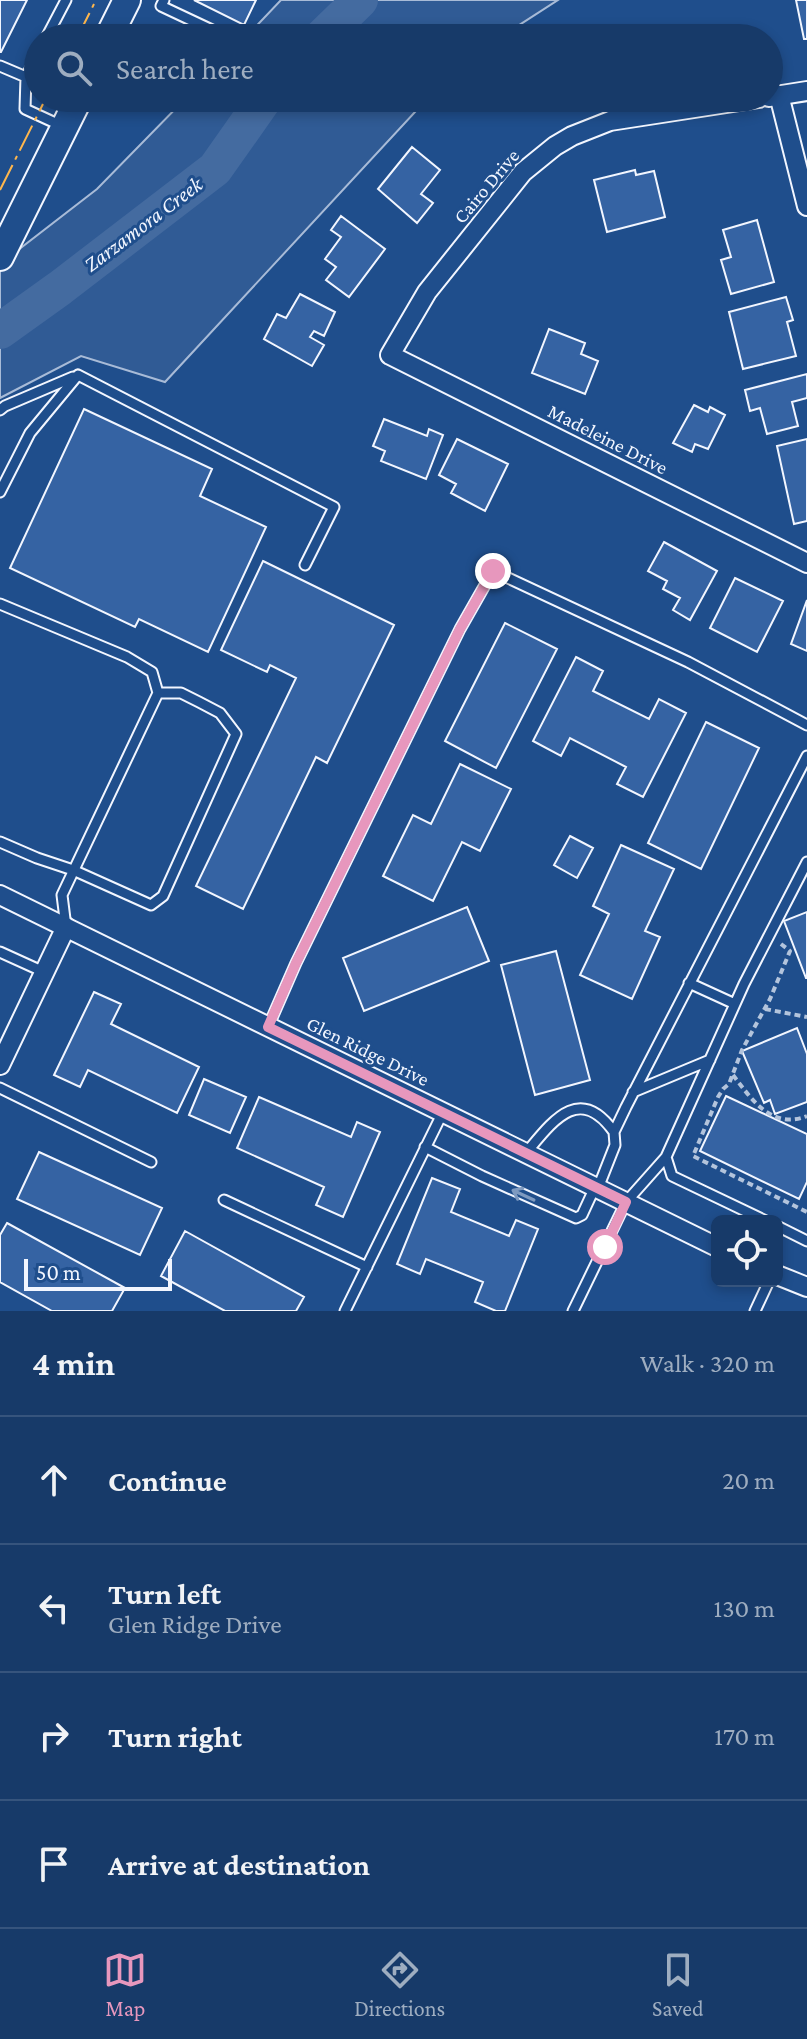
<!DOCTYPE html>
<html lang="en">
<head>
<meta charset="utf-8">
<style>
	:root { --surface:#173a69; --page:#244571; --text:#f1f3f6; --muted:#9eadc0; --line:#36547d; --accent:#e797bd }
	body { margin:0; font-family:"Crimson Pro",serif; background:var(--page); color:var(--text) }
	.controls { position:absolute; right:24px; bottom:24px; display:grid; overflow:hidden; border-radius:12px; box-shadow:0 4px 12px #0003 }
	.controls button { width:72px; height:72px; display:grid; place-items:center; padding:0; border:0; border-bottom:2px solid var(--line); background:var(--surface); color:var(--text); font:40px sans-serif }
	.scale { position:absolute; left:24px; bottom:20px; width:148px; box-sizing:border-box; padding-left:8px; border:4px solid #f2f6ff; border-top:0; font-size:22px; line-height:28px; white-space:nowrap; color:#f2f6ff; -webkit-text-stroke:6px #1f4e8c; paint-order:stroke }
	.stop { position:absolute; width:24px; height:24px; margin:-18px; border:6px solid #e797bd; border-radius:50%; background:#fff }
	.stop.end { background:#e797bd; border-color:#fff; box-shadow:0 2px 8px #0008 }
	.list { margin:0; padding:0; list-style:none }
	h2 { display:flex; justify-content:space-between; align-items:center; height:104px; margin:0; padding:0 32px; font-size:34px }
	h2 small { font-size:26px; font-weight:400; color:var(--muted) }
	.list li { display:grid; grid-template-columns:52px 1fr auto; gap:24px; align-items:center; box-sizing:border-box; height:128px; padding:0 32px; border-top:2px solid var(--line) }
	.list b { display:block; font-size:30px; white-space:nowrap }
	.list p { margin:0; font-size:26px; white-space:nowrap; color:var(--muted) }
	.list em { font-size:26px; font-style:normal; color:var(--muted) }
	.icon { flex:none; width:44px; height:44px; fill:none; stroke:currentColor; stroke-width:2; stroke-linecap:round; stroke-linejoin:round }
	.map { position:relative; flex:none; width:807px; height:1311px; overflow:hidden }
	.search { position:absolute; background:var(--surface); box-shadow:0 4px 12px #0003; left:24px; right:24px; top:24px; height:88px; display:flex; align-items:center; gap:20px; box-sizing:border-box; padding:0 28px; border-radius:44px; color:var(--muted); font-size:30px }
	.sheet { height:616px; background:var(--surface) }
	nav { display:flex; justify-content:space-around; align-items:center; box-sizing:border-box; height:112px; border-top:2px solid var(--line); background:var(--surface); font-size:22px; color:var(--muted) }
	nav a { display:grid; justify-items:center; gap:4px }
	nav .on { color:var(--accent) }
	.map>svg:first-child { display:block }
	.green { fill:#305b95; stroke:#a8bbd7; stroke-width:2 }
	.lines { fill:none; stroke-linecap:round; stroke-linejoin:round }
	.river { stroke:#446ba0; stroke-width:36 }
	.building { fill:#3563a3; stroke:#f2f6ff; stroke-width:2 }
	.lane-casing { stroke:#f2f6ff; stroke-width:13 }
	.street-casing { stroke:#f2f6ff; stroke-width:22 }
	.secondary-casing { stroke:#f2f6ff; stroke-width:30 }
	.path { stroke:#b3c4dc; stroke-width:4; stroke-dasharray:6 4; stroke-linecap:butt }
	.lane { stroke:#1f4e8c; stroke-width:9 }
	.street { stroke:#1f4e8c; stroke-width:18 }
	.secondary { stroke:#1f4e8c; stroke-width:26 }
	.power { stroke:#ffb74d; stroke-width:2; stroke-dasharray:28 6 4 6; stroke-linecap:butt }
	.oneway { stroke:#7e9ac0 }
	.route { stroke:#e797bd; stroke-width:10 }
	.labels { text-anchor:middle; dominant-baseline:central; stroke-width:6; stroke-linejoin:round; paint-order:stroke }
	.street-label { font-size:20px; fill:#f2f6ff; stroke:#1f4e8c }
	.water-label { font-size:22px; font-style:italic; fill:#f2f6ff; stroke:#1f4e8c }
</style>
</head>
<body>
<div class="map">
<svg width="807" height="1311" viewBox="0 0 807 1311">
	<rect width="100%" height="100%" fill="#1f4e8c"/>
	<path class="green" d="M281,0H558L499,38H245Z
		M186,98H428L165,382L81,356L0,398V264L97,189Z"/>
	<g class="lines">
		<path class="river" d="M321,38L360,0
			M0,331L60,288L215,169L265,98"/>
	</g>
	<path class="building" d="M0,0H27L1,52H0Z
		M194,0H256L244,25Z
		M796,0H807V39H804Z
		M412,147L440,170L421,194L433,203L417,223L378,189Z
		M635,170L636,175L654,171L665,217L607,232L594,180Z
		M341,216L385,249L349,297L326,280L336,267L325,259L341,237L331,230Z
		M757,220L774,282L731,294L721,260L731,257L723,230Z
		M300,294L335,312L324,336L314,331L310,337L324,345L312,366L264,339L277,314L286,318Z
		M786,297L793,320L787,322L796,356L743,369L729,312Z
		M549,329L585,343L581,354L598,361L585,394L532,373Z
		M807,374V398L792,402L798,426L767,434L760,408L750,411L745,390Z
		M694,405L708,412L710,407L725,415L708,449L695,444L692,452L673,443Z
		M84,409L212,469L200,496L266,527L208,652L139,619L135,627L10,568Z
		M384,419L427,436L429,429L443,435L426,479L381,461L385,451L373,446Z
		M457,439L508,464L485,511L451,493L456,484L439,475Z
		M807,439V521L794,524L777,446Z
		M664,542L717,571L690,620L673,610L680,598L663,589L667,581L648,571Z
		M263,561L394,625L327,763L316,757L243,909L196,886L296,678L270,665L267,672L221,650Z
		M735,578L783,601L757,652L710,628Z
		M807,600V651L791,644Z
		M505,623L557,649L496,768L445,741Z
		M576,657L603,671L593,691L649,719L659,699L686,713L643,797L617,784L626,767L570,738L561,756L533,741Z
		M706,722L759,748L701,869L648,843Z
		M460,764L511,789L480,851L462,842L433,901L383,876L413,815L431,824Z
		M570,836L593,848L577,878L554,865Z
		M621,845L674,869L645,931L660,937L632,999L580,975L609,914L593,906Z
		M467,907L489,961L364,1011L343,958Z
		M807,912V978H806L784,921Z
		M556,951L590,1080L535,1095L501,965Z
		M94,992L121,1004L111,1024L199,1067L177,1113L88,1070L80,1087L54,1075Z
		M797,1028L807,1054V1102L775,1114L770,1100L764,1103L742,1051Z
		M204,1079L246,1097L230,1133L189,1115Z
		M726,1096L807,1134V1182L799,1199L700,1151Z
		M259,1097L351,1137L357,1122L380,1132L343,1217L316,1205L324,1187L237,1148Z
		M39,1152L162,1208L140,1255L17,1199Z
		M432,1178L460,1189L451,1212L509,1236L516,1220L538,1229L505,1311H496L475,1302L483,1282L426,1259L420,1274L397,1264Z
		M7,1223L125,1288L112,1311H52L0,1282V1235Z
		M185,1231L304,1297L296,1311H225L161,1276Z"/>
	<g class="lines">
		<g class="lane-casing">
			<path id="lane" d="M164,0L161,6L229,38
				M46,38L66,0
				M0,66L26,77L25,109L62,126
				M26,77L38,54
				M0,410L5,406L73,377
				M0,492L30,433L78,375L334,507L305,565
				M0,604L127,657L152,672L158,693H181L199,702L220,713L236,734L163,896L151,905L73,870L37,858L0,842
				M66,927L62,895L158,693
				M0,952L44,972
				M689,983L735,1004
				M268,1027L296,963L460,629L493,571L688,662L807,725
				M0,1088L151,1162
				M633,1092L710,1060
				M425,1147L482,1176L576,1218L582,1215L595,1187
				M526,1153C552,1122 579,1083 614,1132
				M598,1188L615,1145L614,1132L626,1107L807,756
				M224,1200L367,1267
				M766,1221L672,1176L666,1157L744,984L807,862
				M777,1226L807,1241
				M345,1311L443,1112
				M573,1311L626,1202L666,1157
				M755,1311L769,1281"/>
		</g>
		<g class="street-casing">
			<path id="street" d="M779,95L807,206
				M769,97L807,91
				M759,98L610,121L572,136L555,146L523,172L427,292L390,355L807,563
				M0,895L717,1247
				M0,1065L66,927
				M777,1275L807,1287"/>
		</g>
		<g class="secondary-casing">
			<path id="secondary" d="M108,38L127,0
				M0,257L79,98"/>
		</g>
		<path class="path" d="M781,944L790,951L770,999L742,1050L729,1084L723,1089L718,1097L693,1156L807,1212
			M765,1009L807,1017
			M733,1075C752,1100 772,1130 807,1116"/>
		<use href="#lane" class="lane"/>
		<use href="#street" class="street"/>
		<use href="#secondary" class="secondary"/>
		<path class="power" d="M77,38L96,0
			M0,190L46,98"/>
	</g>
	<defs><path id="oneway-shaft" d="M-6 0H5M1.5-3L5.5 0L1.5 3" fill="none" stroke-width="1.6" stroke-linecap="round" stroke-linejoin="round" transform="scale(2)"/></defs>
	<use class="oneway" href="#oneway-shaft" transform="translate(523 1195) rotate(-155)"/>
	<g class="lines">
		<path class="route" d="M493,571L460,629L296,963L268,1027L626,1202L605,1247"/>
	</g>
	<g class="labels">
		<g class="street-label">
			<text transform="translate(486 186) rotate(-50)">Cairo Drive</text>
			<text transform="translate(608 439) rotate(27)">Madeleine Drive</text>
			<text transform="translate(368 1051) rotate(26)">Glen Ridge Drive</text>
		</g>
		<g class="water-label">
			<text transform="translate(143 224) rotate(-37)">Zarzamora Creek</text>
		</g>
	</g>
</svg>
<div class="controls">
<button><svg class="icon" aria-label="locate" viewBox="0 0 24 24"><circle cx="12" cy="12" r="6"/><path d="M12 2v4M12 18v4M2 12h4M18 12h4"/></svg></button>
</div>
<div class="scale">50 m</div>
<div class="stop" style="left:605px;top:1247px"></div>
<div class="stop end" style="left:493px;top:571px"></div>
<div class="search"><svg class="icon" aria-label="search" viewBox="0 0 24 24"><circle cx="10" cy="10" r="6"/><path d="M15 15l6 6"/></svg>Search here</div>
</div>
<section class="sheet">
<h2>4 min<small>Walk · 320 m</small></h2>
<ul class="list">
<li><svg class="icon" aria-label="ahead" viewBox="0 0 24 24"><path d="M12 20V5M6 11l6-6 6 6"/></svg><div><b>Continue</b></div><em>20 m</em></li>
<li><svg class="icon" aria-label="left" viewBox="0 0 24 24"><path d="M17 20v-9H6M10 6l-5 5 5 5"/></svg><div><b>Turn left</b><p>Glen Ridge Drive</p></div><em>130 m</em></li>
<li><svg class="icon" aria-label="right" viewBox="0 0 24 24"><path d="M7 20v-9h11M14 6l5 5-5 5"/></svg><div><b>Turn right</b></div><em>170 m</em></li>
<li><svg class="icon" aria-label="arrive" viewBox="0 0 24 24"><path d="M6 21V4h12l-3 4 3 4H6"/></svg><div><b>Arrive at destination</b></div></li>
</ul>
</section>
<nav>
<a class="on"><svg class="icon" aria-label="map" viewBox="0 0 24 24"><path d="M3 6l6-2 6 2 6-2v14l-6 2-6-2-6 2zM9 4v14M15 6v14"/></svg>Map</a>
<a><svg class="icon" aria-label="directions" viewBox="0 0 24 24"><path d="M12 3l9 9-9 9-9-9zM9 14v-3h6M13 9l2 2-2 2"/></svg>Directions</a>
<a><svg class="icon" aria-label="saved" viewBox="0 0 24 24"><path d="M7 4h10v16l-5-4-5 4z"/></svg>Saved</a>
</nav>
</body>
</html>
